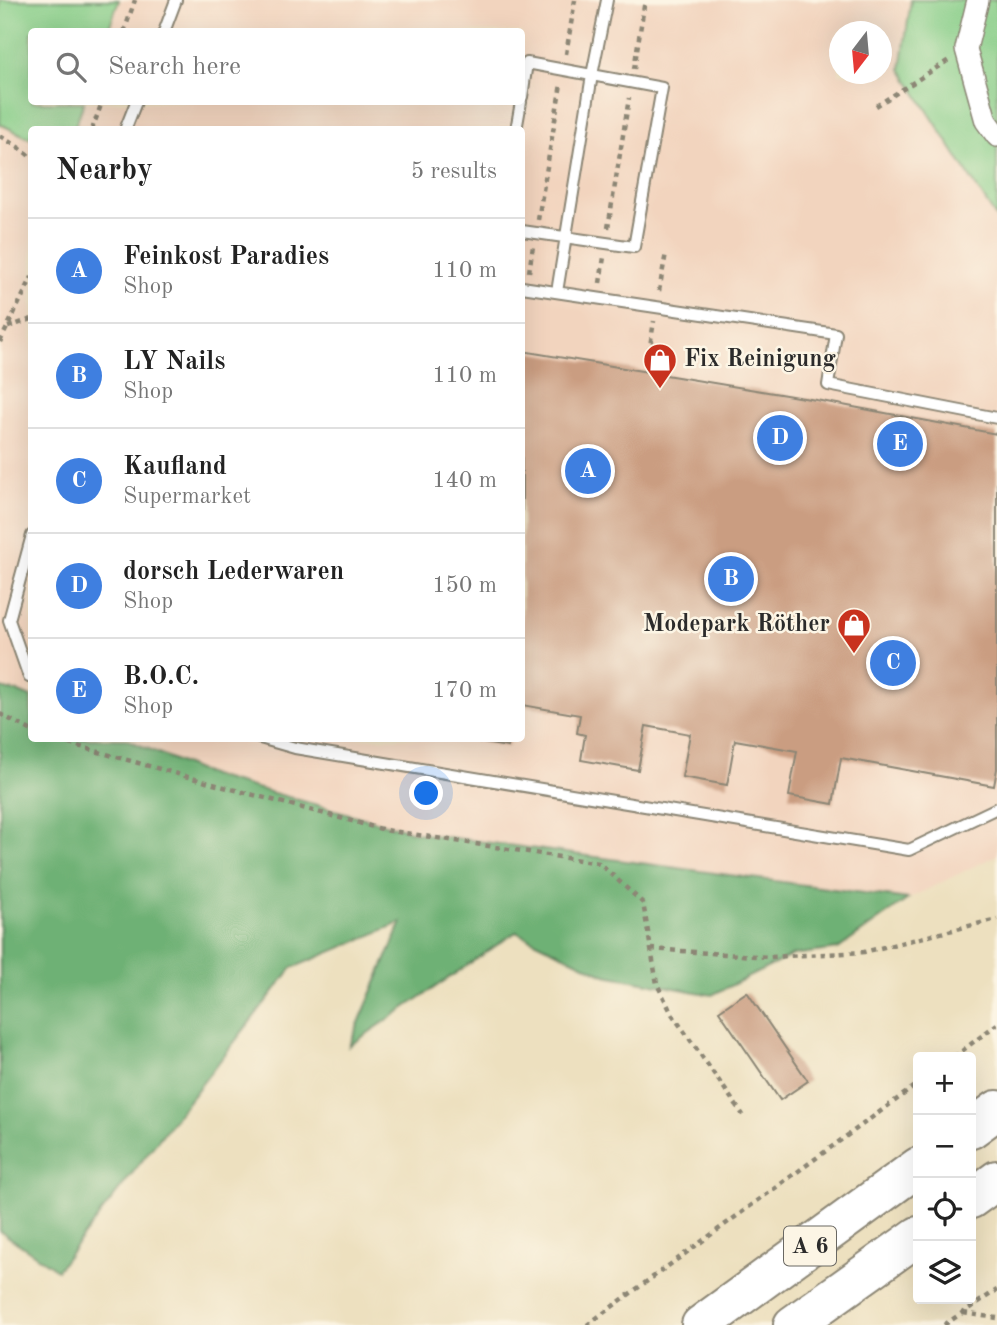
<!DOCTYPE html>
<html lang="en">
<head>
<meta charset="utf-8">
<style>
	:root { --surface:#fff; --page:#f2f2f2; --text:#222; --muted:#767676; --line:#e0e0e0; --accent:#c8321e }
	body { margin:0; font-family:"Old Standard TT",serif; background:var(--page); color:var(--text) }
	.controls { position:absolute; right:21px; bottom:21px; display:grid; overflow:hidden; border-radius:7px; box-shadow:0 7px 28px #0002 }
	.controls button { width:63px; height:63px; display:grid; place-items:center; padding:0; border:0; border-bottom:2px solid var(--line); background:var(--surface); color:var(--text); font:35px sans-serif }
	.compass { position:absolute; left:829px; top:21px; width:63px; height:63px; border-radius:50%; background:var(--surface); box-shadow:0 7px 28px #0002; rotate:196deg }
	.you { position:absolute; left:427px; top:794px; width:24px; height:24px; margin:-18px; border:5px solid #fff; border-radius:50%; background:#1a73e8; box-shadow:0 0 0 10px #1a73e833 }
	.badge { display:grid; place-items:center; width:46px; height:46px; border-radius:50%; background:var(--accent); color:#fff; font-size:23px; font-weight:700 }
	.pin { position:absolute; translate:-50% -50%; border:4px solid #fff; box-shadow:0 2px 7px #0006 }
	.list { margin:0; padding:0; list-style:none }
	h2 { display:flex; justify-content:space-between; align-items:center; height:91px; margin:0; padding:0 28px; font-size:30px }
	h2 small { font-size:23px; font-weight:400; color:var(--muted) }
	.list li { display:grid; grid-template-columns:46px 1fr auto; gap:21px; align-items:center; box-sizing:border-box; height:105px; padding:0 28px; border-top:2px solid var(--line) }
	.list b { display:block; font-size:26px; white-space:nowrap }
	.list p { margin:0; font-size:23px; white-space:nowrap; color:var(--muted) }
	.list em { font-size:23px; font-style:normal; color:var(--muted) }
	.icon { flex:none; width:38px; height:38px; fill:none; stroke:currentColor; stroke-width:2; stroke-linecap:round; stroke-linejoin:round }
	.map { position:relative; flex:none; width:997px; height:1325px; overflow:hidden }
	.search { position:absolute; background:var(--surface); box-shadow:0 7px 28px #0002; left:28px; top:28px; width:497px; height:77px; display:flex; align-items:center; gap:18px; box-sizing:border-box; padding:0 24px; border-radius:7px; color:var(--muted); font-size:26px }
	.panel { position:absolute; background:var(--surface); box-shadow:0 7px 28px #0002; left:28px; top:126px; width:497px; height:616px; border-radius:7px }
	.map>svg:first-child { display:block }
	.built { fill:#f2d4be; fill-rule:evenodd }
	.green { fill:#88ce89; stroke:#5a7c5a; stroke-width:2 }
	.forest { fill:#6eb175; stroke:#4c6e50; stroke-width:2 }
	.building { fill:#ca9d81 }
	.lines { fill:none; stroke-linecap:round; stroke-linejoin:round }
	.service-casing { stroke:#8c8675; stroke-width:14 }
	.minor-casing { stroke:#8c8675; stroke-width:24 }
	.motorway-casing { stroke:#8c8675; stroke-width:42 }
	.path { stroke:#8c8675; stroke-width:4.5; stroke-dasharray:5 5; stroke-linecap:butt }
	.service { stroke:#fff; stroke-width:10 }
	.minor { stroke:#fff; stroke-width:21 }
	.motorway { stroke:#fff; stroke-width:38 }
	.labels { text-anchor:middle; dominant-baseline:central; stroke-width:5; stroke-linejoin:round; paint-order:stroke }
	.shield { fill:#fcf5e5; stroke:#6a6863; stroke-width:2 }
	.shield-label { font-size:23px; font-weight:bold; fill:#2b2b2b }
	.poi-label { font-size:24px; font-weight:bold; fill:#2b2b2b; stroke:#fcf5e5; text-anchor:start }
</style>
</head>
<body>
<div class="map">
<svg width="997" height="1325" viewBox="0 0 997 1325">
	<rect width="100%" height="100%" fill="#fcf5e5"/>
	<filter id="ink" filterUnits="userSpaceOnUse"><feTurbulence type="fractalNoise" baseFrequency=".0143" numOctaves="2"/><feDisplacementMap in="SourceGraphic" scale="14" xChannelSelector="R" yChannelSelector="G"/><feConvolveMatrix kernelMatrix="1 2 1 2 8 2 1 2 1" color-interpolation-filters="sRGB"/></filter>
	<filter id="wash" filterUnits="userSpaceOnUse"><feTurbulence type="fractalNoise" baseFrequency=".00686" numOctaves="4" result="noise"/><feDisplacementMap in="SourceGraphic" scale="28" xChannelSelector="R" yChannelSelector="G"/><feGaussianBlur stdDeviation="1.57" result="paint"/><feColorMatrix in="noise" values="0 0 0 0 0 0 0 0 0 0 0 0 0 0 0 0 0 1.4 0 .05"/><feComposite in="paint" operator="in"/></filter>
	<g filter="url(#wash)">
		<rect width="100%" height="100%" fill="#ede0bf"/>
		<path class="built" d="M0,0H997V855L908,899L418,833L209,775L126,739L522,738V130H32L31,697L19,692L0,688ZM32,32H522V102H32ZM839,32H881V74H839Z"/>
		<path class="green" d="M0,0H119L108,31L32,32V102H84L74,129L32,130L31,139L0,124Z
			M911,0H997V219L901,69Z"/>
		<path class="forest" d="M0,688L19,692L31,697L32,738L126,739L209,775L418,833L908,899L838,949L793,955L712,995L605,975L516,932L349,1046L402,922L292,968L57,1270L0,1231Z"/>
		<g id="blocks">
			<path class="building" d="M522,351L816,400L997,434V769L994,786L841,758L833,804L789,796L797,751L735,740L727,785L682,777L690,734L646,726L638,770L581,760L585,735L577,733L580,715L522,705Z
				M466,738H509L508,747L466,740Z
				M747,992L808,1081L780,1100L719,1011Z"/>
		</g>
	</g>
	<g filter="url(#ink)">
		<use href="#blocks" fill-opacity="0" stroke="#8c8675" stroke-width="2"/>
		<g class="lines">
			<g class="service-casing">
				<path id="service" d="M164,32L176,0
					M522,97L527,63L662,88L634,247L522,231
					M125,130L136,102
					M516,130L521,102
					M522,287L836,334L828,385L997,418
					M557,292L592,75L607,0
					M32,535L9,620L29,677L32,678
					M260,738L295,748L909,850L997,808"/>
			</g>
			<g class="minor-casing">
				<path id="minor" d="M978,0L966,49L986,121L997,136"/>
			</g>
			<g class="motorway-casing">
				<path id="motorway" d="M971,1129L997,1110
					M971,1199L997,1180
					M701,1325L918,1167
					M793,1325L918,1236"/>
			</g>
			<path class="path" d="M124,32L135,0
				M566,54L575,0
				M634,69L645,0
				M876,106L949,60
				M92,130L102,102
				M0,136L21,149L32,158
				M538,220L561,84
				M608,228L629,98
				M529,272L533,246
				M600,283L604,257
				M659,291L666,253
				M8,327L32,319
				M0,342L32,277
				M646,372L654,321
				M0,714L32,731
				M49,738L224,787L385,830L599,863L643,903L657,984L672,1014L743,1115
				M651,949L769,957L864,952L997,919
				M954,1057L997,1024
				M963,1313L997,1318
				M587,1325L918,1084
				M944,1325L997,1290"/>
			<use href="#service" class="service"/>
			<use href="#minor" class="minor"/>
			<use href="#motorway" class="motorway"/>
		</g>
	</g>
	<defs>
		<g id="shop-pin" transform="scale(1.75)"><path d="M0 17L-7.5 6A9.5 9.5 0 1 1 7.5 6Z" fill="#c8321e" stroke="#fcf5e5"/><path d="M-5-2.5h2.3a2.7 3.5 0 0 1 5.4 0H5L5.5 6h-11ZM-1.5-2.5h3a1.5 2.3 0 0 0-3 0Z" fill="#fff"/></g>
	</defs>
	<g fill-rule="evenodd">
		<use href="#shop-pin" x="660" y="360"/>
		<use href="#shop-pin" x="854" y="625"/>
	</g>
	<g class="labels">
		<rect class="shield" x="784" y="1226.5" width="52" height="39" rx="5"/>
		<g class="shield-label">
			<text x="810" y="1246">A 6</text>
		</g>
		<g class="poi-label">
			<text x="684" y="360">Fix Reinigung</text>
			<text x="830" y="625" text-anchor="end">Modepark Röther</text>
		</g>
	</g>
</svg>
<div class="controls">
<button>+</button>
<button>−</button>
<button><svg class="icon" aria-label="locate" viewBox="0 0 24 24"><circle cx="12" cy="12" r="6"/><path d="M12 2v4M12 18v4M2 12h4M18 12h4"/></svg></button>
<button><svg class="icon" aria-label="layers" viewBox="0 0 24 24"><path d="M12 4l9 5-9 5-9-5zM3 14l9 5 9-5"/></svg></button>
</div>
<svg class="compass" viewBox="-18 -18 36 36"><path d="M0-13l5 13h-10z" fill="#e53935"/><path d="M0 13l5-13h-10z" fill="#767676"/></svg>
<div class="you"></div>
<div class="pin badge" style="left:588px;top:471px;background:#3f7fe0">A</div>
<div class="pin badge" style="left:731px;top:579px;background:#3f7fe0">B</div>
<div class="pin badge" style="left:893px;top:663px;background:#3f7fe0">C</div>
<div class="pin badge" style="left:780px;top:438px;background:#3f7fe0">D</div>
<div class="pin badge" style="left:900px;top:444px;background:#3f7fe0">E</div>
<div class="search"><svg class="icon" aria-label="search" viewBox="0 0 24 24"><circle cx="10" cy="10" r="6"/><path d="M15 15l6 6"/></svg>Search here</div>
<section class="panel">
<h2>Nearby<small>5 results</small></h2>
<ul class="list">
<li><span class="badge" style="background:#3f7fe0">A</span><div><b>Feinkost Paradies</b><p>Shop</p></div><em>110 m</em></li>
<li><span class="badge" style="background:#3f7fe0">B</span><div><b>LY Nails</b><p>Shop</p></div><em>110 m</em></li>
<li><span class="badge" style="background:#3f7fe0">C</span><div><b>Kaufland</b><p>Supermarket</p></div><em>140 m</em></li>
<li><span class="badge" style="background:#3f7fe0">D</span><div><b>dorsch Lederwaren</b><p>Shop</p></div><em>150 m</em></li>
<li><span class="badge" style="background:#3f7fe0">E</span><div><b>B.O.C.</b><p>Shop</p></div><em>170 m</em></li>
</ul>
</section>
</div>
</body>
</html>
